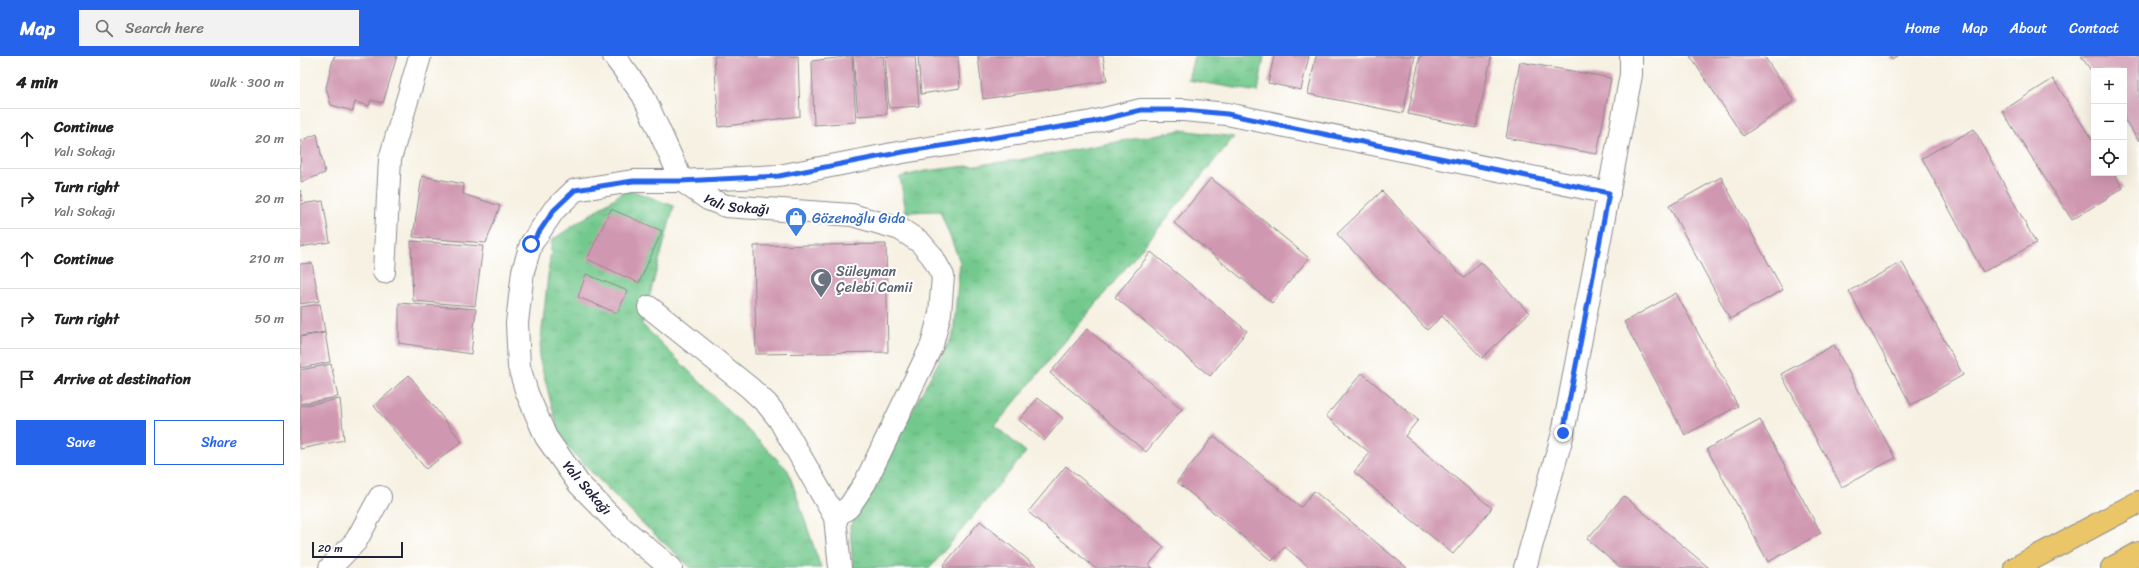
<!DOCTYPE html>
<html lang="en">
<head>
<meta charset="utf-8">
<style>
	:root { --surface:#fff; --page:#f2f2f2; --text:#222; --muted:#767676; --line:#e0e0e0; --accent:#2563eb }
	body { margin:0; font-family:Sriracha,sans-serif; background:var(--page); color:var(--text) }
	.controls { position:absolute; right:12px; top:12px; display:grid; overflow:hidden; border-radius:0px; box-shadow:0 4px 16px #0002 }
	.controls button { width:36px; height:36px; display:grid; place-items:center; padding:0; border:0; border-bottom:1px solid var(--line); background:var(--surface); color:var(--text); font:20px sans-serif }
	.scale { position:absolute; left:12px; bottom:10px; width:91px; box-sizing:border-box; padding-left:4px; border:2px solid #22223b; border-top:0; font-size:11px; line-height:14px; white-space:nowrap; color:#22223b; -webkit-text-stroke:3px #fff; paint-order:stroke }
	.stop { position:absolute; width:12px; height:12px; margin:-9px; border:3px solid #2563eb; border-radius:50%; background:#fff }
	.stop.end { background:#2563eb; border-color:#fff; box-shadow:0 1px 4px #0008 }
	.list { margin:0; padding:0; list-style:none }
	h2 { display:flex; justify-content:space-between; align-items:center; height:52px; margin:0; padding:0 16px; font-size:17px }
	h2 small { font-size:13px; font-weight:400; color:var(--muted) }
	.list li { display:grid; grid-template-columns:26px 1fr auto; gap:12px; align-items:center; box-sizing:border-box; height:60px; padding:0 16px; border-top:1px solid var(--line) }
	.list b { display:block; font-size:15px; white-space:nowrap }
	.list p { margin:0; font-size:13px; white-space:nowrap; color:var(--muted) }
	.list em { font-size:13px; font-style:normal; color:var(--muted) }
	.actions { display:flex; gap:8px; padding:12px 16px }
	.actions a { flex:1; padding:9px 0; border:1px solid var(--accent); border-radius:0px; text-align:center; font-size:14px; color:var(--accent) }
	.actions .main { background:var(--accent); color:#fff }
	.icon { flex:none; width:22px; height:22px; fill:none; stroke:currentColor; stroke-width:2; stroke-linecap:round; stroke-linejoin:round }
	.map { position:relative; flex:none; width:1839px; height:512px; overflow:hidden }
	header { display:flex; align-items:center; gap:24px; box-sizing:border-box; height:56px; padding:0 20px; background:var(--accent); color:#fff }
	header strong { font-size:19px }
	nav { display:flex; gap:22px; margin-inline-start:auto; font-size:14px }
	.search { width:280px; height:36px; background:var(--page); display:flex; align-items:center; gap:10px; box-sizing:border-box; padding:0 14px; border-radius:0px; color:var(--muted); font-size:15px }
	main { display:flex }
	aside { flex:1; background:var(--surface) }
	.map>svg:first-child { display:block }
	.grass { fill:url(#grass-tufts); stroke:#4a7664 }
	.building { fill:#d098b0 }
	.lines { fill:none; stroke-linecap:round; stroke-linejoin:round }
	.minor-casing { stroke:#8c8a8e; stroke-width:24 }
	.primary-casing { stroke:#8c8a8e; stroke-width:24 }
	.minor { stroke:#fff; stroke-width:22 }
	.primary { stroke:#eac669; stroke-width:22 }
	.route { stroke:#2563eb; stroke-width:5 }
	.labels { text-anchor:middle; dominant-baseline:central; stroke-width:4; stroke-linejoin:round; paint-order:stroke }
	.street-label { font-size:14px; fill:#22223b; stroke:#fff }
	.shop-label { font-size:14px; fill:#366cbe; stroke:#fff; text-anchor:start }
	.worship-label { font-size:14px; fill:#5b616d; stroke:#fff; text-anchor:start }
</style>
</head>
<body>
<header>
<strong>Map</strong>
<div class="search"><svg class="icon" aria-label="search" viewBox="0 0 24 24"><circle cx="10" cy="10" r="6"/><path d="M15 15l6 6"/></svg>Search here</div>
<nav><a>Home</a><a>Map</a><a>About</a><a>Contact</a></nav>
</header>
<main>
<aside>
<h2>4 min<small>Walk · 300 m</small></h2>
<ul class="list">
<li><svg class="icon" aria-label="ahead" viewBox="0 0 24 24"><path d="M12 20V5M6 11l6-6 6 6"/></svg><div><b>Continue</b><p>Yalı Sokağı</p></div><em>20 m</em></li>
<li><svg class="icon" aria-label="right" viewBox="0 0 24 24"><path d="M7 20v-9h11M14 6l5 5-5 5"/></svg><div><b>Turn right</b><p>Yalı Sokağı</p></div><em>20 m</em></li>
<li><svg class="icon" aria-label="ahead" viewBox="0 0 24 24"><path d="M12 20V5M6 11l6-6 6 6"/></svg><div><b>Continue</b></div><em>210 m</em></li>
<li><svg class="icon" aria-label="right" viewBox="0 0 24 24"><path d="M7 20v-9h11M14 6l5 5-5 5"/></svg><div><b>Turn right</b></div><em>50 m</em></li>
<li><svg class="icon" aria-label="arrive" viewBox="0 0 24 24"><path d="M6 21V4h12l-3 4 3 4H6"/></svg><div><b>Arrive at destination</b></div></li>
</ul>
<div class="actions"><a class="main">Save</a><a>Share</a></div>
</aside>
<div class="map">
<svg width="1839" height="512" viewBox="0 0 1839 512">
	<defs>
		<pattern id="grass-tufts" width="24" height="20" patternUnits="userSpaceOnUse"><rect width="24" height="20" fill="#73c98d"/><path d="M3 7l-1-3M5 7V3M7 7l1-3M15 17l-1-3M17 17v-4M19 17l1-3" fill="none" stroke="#63ac7b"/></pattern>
	</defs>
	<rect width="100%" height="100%" fill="#fff"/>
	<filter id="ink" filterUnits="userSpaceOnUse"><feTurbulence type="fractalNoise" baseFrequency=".025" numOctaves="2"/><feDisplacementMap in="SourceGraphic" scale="8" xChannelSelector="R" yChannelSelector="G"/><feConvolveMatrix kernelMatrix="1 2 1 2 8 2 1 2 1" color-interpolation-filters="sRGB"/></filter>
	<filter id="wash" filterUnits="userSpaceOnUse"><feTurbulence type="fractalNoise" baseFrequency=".012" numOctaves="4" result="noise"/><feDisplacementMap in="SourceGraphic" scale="16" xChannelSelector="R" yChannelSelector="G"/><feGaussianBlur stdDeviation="0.9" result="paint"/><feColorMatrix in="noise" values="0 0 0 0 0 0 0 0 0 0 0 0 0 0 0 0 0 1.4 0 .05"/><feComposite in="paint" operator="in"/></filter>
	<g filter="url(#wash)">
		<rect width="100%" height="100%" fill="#f6f1e2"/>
		<path class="grass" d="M894,0H964L958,36L888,24Z
			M882,74L934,81L695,370L726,396L630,512H553L550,470L653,279L660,206L640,155L606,156L600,121L625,115L718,104Z
			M328,133L374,150L342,268L488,414L521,512H391L338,463L261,385L239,301L252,184Z"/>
		<g id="blocks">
			<path class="building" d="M34,0H97L83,47L71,44L69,50L55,46L53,55L31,49L26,32Z
				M414,0H498L500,60L419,71Z
				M552,0L556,66L514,69L512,5Z
				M553,0H583L587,58L558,60Z
				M585,0H615L619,50L589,52Z
				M618,0H658L660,32L621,38Z
				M678,0H803L807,25L683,43Z
				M974,0H1009L1001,34L968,27Z
				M1016,0H1115L1103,57L1008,38Z
				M1120,0H1180L1191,2L1176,72L1108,58Z
				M1390,0H1464L1494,45L1443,80Z
				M1589,0H1598L1592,4Z
				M1781,0H1839V85L1824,63V15H1794V19Z
				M1220,6L1311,22L1297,98L1206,82Z
				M1753,23L1794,87V117H1813L1823,132L1772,164L1702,55Z
				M1674,73L1736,187L1683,216L1622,102Z
				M17,78L25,117L1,126L0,85Z
				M122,120L164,128L163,138L200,150L186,187L113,181Z
				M1421,121L1483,234L1430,263L1369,150Z
				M911,122L1009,202L972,247L874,167Z
				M0,134L3,145H0Z
				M1082,135L1164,222L1181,206L1229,257L1182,302L1142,260L1127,274L1037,178Z
				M23,145L30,186L0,191V148Z
				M311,153L362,175L339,227L287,203Z
				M111,185L183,190L175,250L113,245Z
				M586,188L588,296L456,298L454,190Z
				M851,196L947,275L910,320L815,241Z
				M1602,206L1663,319L1611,349L1549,235Z
				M12,207L19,245L0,248V208Z
				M286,218L328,235L317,257L278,241Z
				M1376,237L1438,350L1385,379L1324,266Z
				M99,247L176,253L171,298L99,287Z
				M20,248L25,276L0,280V251Z
				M787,273L882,353L846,396L750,317Z
				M25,277L30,306L0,312V281Z
				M1534,289L1595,402L1542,431L1481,318Z
				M31,308L38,341L0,348V314Z
				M1062,317L1118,364L1105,380L1192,452L1153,498L1054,416L1070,397L1026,360Z
				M109,319L162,386L126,413L74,350Z
				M738,342L763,362L744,385L719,364Z
				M40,343L44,384L0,393V350Z
				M1460,364L1521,477L1468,506L1407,393Z
				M914,380L1001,451L1014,435L1107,512H1010L985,491L972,505L877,426Z
				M766,410L864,491L849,509L853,512H795L728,456Z
				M1324,440L1409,512H1320L1287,483Z
				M680,465L738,512H645L643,510Z"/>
		</g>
	</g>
	<g filter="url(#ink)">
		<use href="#blocks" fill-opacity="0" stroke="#8c8a8e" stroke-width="1"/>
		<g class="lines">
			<g class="minor-casing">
				<g id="minor">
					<path d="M314,0L343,39L382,125L479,120L603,96L792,66L841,54H884L927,58L1309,137"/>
					<path d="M84,216L90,103L120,0"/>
					<path d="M349,251L450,332L467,348L479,363L535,461L540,512"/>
					<path d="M30,512L56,485L80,441"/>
					<path id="s1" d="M371,512L321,471L279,428L246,381L227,337L219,311L217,267L223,215L231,188L254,154L275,134L333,125H382L408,143L426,150L552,159L600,173L620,186L632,200L643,220L640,257L632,289L565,427L549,451L535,461"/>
					<path d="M1225,512L1263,377L1331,19V0"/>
				</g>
			</g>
			<g class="primary-casing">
				<path id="primary" d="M1715,512L1839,446
					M1812,512L1839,497"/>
			</g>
			<use href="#minor" class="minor"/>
			<use href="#primary" class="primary"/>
		</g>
	</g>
	<g class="lines" filter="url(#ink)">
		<path class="route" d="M231,188L254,154L275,134L333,125H382L479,120L603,96L792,66L841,54H884L927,58L1309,137L1263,377"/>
	</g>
	<defs>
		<g id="shop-pin" transform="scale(1.15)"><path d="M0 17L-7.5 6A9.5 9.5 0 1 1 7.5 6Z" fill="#3f7fe0" stroke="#fff"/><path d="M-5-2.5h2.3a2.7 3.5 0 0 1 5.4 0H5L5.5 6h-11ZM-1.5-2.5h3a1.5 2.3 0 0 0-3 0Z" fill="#fff"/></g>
		<g id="mosque-pin" transform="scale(1.15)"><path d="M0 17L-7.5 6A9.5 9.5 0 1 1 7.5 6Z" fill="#6b7280" stroke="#fff"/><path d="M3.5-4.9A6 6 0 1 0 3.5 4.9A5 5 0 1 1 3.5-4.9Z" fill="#fff"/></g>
	</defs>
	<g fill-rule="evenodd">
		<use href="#shop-pin" x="496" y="162"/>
		<use href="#mosque-pin" x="521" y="223"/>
	</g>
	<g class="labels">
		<g class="street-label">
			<text stroke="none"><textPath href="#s1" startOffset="621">Yalı Sokağı</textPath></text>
			<text transform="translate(287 432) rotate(49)">Yalı Sokağı</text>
		</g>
		<g class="shop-label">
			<text x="512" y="162">Gözenoğlu Gıda</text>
		</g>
		<g class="worship-label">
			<text x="536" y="215">Süleyman<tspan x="536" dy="16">Çelebi Camii</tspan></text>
		</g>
	</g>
</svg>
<div class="controls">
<button>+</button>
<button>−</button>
<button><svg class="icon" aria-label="locate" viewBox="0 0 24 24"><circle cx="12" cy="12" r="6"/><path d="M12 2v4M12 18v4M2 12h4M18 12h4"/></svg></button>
</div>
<div class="scale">20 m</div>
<div class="stop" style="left:231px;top:188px"></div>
<div class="stop end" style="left:1263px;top:377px"></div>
</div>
</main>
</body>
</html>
